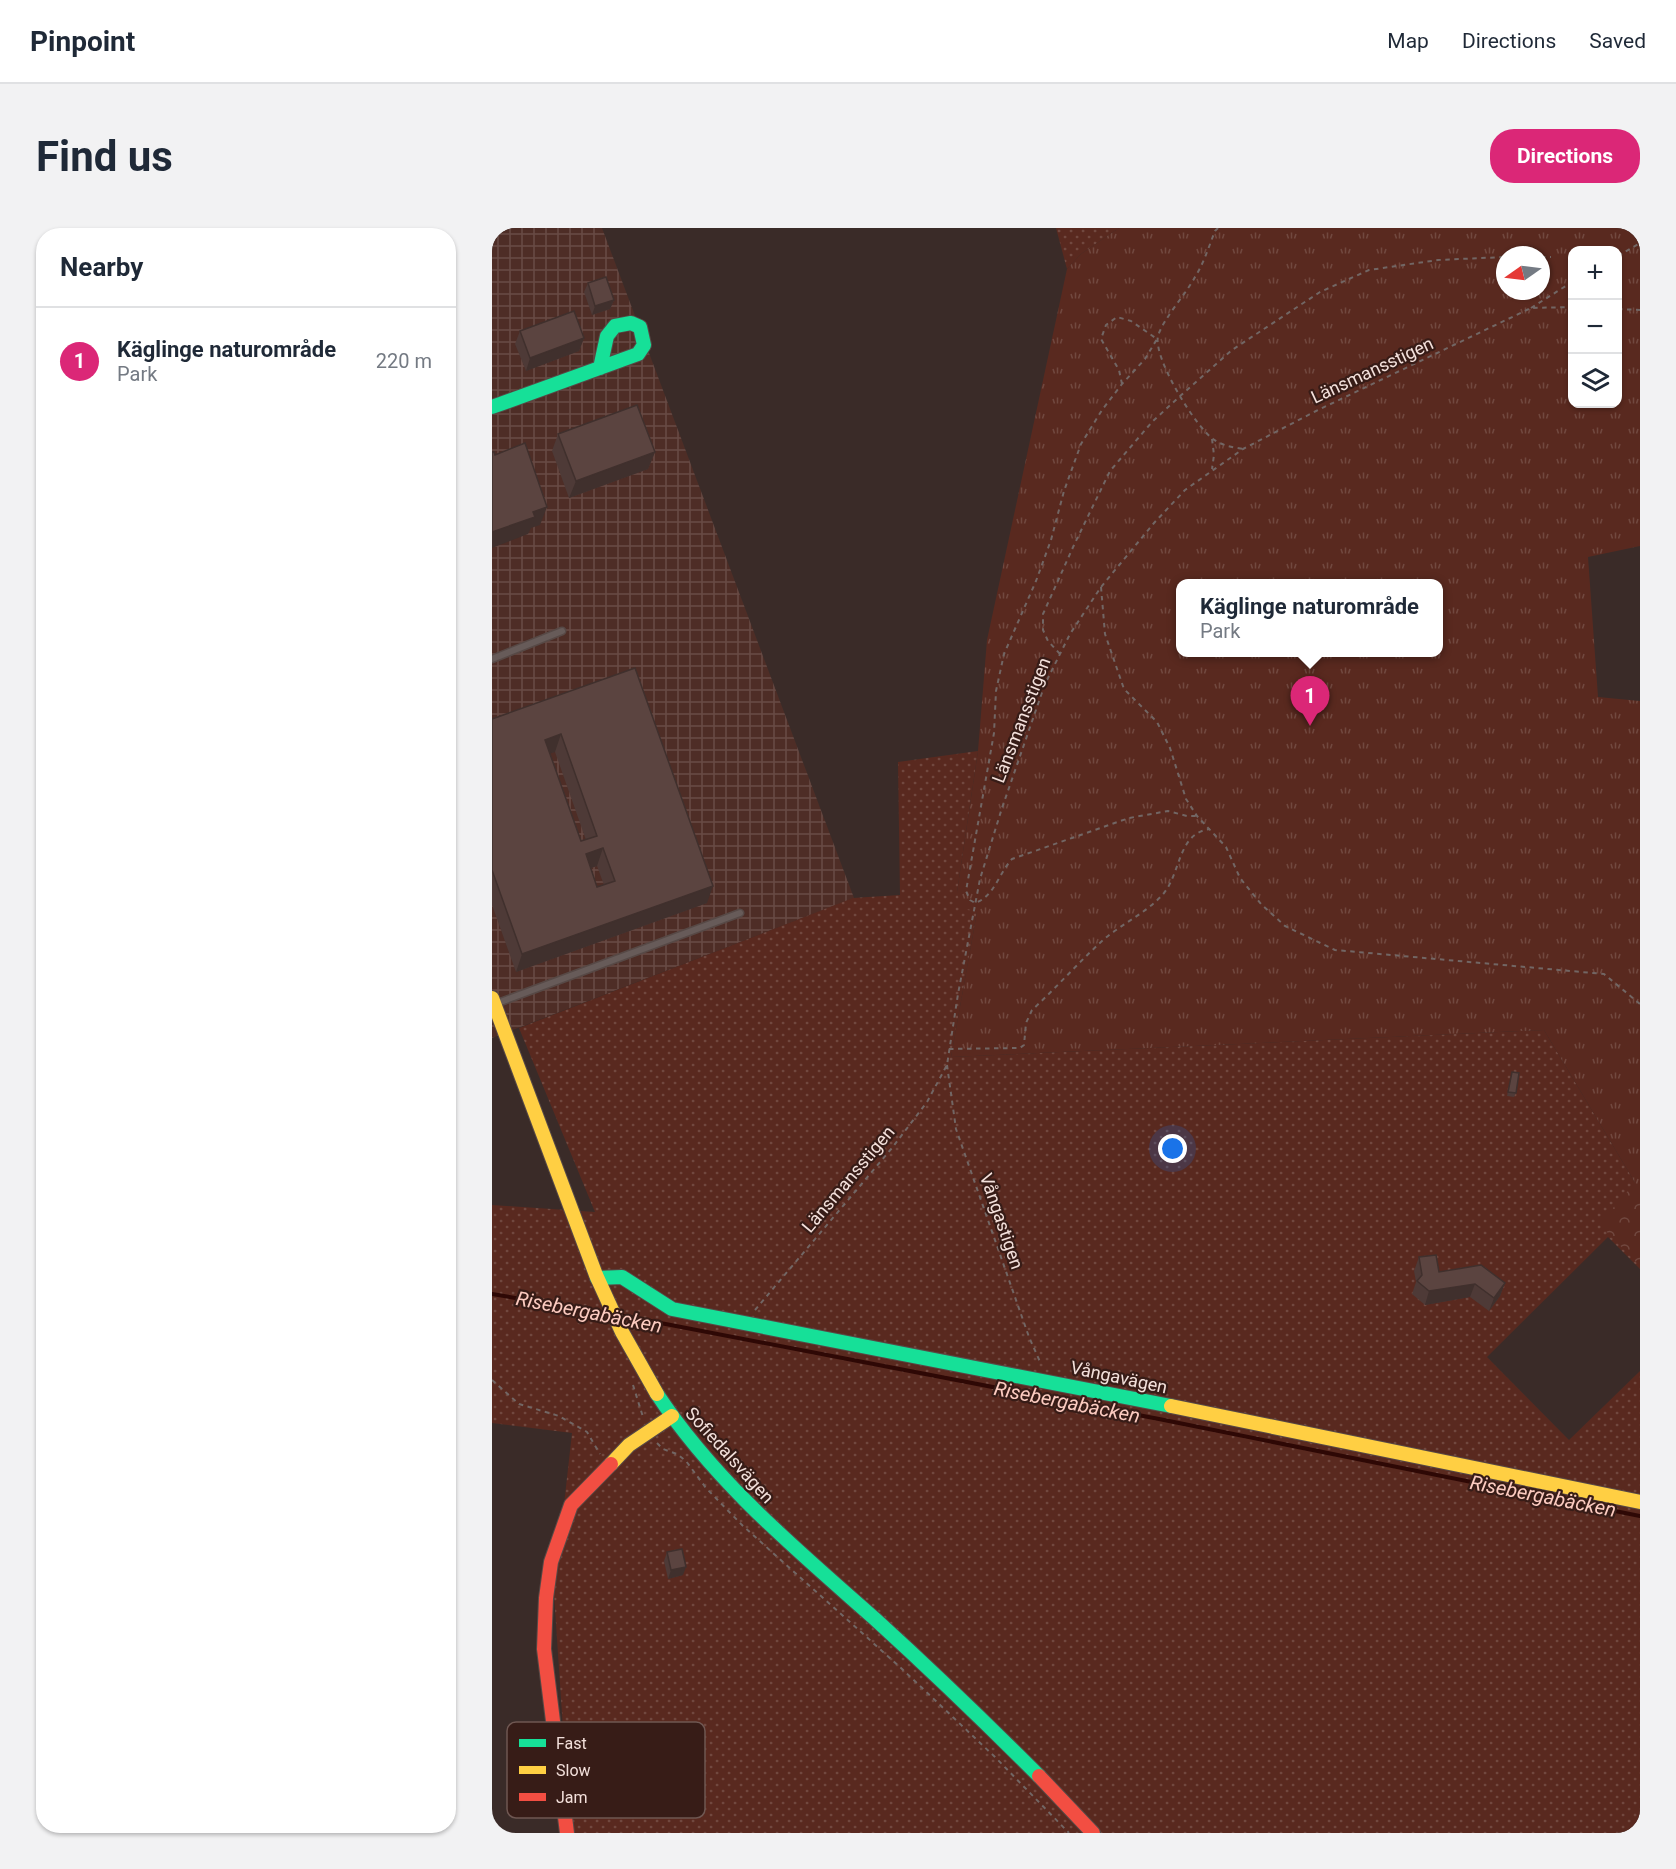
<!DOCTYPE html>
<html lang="en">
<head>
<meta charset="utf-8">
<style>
	:root { --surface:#fff; --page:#f2f2f3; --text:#1f2937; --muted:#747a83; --line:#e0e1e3; --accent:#db2777 }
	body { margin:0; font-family:Roboto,sans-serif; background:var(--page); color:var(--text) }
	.controls { position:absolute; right:18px; top:18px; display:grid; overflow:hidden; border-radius:12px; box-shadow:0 2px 4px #0004 }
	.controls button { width:54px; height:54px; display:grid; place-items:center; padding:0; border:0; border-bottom:2px solid var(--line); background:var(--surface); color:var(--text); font:30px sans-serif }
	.compass { position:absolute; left:1004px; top:18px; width:54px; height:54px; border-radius:50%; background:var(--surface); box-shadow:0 2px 4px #0004; rotate:256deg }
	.you { position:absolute; left:681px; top:921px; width:21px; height:21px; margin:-15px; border:4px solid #fff; border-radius:50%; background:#1a73e8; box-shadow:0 0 0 9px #1a73e833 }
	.badge { display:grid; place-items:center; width:39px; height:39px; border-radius:50%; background:var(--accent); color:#fff; font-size:20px; font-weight:700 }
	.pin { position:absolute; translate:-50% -50px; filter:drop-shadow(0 2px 3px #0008) }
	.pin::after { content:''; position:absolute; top:32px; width:21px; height:18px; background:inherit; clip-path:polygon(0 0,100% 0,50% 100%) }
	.popup { position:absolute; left:684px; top:351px; width:267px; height:78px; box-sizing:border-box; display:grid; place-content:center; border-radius:12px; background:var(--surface); filter:drop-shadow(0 2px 4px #0005); font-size:20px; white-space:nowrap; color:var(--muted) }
	.popup b { font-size:22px; color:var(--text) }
	.popup::after { content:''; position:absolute; left:50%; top:100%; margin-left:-12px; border:12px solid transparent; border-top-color:var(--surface) }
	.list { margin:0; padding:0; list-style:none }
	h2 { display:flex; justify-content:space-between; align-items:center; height:78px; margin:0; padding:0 24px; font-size:26px }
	h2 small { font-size:20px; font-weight:400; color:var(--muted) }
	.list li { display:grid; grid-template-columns:39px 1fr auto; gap:18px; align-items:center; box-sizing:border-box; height:108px; padding:0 24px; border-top:2px solid var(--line) }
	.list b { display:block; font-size:22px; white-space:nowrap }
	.list p { margin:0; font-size:20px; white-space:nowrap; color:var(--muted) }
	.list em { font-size:20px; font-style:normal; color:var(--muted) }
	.icon { flex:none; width:33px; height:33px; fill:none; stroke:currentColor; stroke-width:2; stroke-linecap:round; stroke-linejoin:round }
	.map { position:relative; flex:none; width:1148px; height:1605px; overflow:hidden; border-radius:24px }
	header { display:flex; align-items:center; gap:36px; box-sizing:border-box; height:84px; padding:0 30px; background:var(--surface); border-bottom:2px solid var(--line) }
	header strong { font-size:28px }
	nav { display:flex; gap:33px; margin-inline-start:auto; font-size:21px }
	.intro { display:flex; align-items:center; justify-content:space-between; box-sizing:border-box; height:144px; padding:0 36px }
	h1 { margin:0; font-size:42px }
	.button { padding:15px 27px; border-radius:24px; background:var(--accent); color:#fff; font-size:21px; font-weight:700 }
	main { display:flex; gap:36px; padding:0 36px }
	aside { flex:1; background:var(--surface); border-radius:24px; box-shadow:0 2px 4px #0004 }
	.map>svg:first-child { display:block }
	.industrial { fill:url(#industrial-grid) }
	.grass { fill:url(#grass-dots) }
	.forest { fill:url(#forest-crowns) }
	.park { fill:url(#park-tufts); fill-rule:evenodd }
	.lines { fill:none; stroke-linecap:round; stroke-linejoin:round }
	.stream { stroke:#2e0805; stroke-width:4 }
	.lane-casing { stroke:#574946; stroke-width:9 }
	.fast-casing { stroke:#574946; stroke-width:16 }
	.slow-casing { stroke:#574946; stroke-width:16 }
	.jam-casing { stroke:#574946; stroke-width:16 }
	.path { stroke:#726664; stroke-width:2; stroke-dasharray:4.5 4.5; stroke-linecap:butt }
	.lane { stroke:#675b59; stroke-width:6 }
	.fast { stroke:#16e098; stroke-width:14 }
	.slow { stroke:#ffcf43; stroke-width:14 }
	.jam { stroke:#f24e42; stroke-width:14 }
	.wall { fill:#4e3a37; fill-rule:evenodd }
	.shaded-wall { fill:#40302d }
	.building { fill:#5b4440; stroke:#40302d; stroke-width:1.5; fill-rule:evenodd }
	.labels { text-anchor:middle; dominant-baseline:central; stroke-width:4.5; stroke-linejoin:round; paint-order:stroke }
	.street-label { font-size:18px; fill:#f3e0db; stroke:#371c17 }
	.water-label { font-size:20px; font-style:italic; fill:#fccbc0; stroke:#371c17 }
	.key { fill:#371c17; stroke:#6f5752; stroke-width:1.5 }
	.key-label { font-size:16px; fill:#f3e0db }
</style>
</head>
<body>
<header>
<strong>Pinpoint</strong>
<nav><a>Map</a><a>Directions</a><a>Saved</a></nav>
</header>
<div class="intro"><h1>Find us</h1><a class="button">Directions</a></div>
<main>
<aside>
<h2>Nearby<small></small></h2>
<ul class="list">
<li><span class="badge">1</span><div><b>Käglinge naturområde</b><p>Park</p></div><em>220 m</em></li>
</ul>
</aside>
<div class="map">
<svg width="1148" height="1605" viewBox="0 0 1148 1605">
	<defs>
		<pattern id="industrial-grid" width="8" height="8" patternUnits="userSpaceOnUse" patternTransform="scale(1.5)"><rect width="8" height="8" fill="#4e2d26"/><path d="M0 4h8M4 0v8" fill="none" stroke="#684b45"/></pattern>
		<pattern id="grass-dots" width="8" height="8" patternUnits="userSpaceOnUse" patternTransform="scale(1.5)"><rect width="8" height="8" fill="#59291f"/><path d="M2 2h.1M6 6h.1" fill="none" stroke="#71483f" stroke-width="1.8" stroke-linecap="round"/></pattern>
		<pattern id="forest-crowns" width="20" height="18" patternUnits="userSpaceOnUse" patternTransform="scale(1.5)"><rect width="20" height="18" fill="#59291f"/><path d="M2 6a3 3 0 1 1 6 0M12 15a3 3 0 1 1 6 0" fill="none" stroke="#71483f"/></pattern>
		<pattern id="park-tufts" width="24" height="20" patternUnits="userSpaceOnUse" patternTransform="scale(1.5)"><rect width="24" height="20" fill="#59291f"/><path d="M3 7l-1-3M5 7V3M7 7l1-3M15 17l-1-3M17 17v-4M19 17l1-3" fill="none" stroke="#71483f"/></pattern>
	</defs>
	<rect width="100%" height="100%" fill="#3a2b28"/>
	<path class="industrial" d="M0,0H110L362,670L0,810Z"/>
	<path class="grass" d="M564,0H627L589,26L575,41Z
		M486,523L465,664L485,684L459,829L1052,802L1148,963V1041L1116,1009L995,1129L1077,1212L1148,1143V1605H78L62,1366L80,1205L0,1195V977L103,984L27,800L361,670L408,667L406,534Z"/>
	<path class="forest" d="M1148,949V1038L1107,996Z"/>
	<path class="park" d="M627,0H1148V318L1096,329L1106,469L1148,473V963L1052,802L459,829L485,684L469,679L465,664L486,523L495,412L575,41L589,26ZM1080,22H1126V176H1080ZM1013,27H1049V63H1013ZM689,356H947V424H689Z"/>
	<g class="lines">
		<path class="stream" d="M0,1066L117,1086
			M127,1087L667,1191L1148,1288"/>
		<g class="lane-casing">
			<path id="lane" d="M0,431L70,403
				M3,776L248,685"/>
		</g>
		<g class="fast-casing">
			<path id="fast" d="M0,179L146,126L152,117L148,99L139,95L123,98L115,108L108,140
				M105,1050L130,1049L180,1081L679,1178
				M165,1166C224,1255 304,1321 383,1391C439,1442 494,1495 547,1548"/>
		</g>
		<g class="slow-casing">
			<path id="slow" d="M0,770L104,1047L130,1104L165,1166
				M679,1178L1148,1274
				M119,1236L137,1217L180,1188"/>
		</g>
		<g class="jam-casing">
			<path id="jam" d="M547,1548L601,1605
				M75,1605L52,1421L54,1370L59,1334L79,1277L119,1236"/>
		</g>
		<path class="path" d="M726,0L723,3C717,18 712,35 703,49C694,66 671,91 666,108C661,130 703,198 721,211C730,218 741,219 751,221
			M1126,28L1148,15
			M1049,29H1059
			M1039,80L1080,54
			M1126,81L1148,82
			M630,156L627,142L609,111L614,97L625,89L639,93L665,111L653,131L630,156L610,182L589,216L572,263L559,312L544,353L512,426L504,463L502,505L474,663L478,672L483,675C502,669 507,645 520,631L637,590L676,583L695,588H705
			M720,211L722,227L720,241
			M609,359L613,406L632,461L665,494L678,520L694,571L705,588L734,619L748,650L769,676L793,698L843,722L1112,746L1148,776
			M568,426L556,413L551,402V386L582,317L618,243L660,194L687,169L740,122L828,64L877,42L946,32L1013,29
			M457,821L528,820L532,817L534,795L540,782C564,760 586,735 610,713C629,696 655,685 672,665C689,644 686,605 718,601
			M455,837L464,901L537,1109L549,1136
			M263,1082L400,920L435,874L455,837L466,766L488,651L510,580L553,456L578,406L609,359L662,295L693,262L751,221L824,183L1039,80L1080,79
			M0,1152L27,1176L67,1188L95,1204L108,1226
			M141,1157L151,1189
			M165,1215L171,1221L185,1226L194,1233L214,1260L251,1298L409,1440L503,1529L577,1605"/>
		<use href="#lane" class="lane"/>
		<use href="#fast" class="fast"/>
		<use href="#slow" class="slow"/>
		<use href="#jam" class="jam"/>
	</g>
	<path class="wall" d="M96,55L122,72L118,81L100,87L92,64Z
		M28,103L92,110L87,123L34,143L23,116Z
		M66,206L163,224L156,241L77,270L60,223Z
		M143,440L215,675L24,744L0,677V491ZM63,524L94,612L89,613L58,525ZM105,638L112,657L105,659L99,640Z
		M1020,844L1024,865L1022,869L1015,868Z
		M927,1029L947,1044L1013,1055L1008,1068L997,1083L978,1069L933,1077L920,1066L924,1054L922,1043Z
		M175,1324L191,1347L176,1351L172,1333Z"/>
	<path class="shaded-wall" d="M122,72L118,81L100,87L103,78Z
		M92,110L87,123L34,143L38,130Z
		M163,224L156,241L77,270L84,253Z
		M55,279L48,297L39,300L36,306L0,320V304L41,284Z
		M69,506L63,524L47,529L53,512Z
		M111,620L105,638L87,644L94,626Z
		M221,658L215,675L24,744L30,726Z
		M1013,1055L1008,1068L997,1083L1002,1070Z
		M983,1056L978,1069L933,1077L937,1063Z
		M194,1339L191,1347L176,1351L179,1342Z"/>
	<path class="building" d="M114,49L122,72L103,78L96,55Z
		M82,83L92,110L38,130L28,103Z
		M145,177L163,224L84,253L66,206Z
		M33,215L55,279L41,284L43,289L0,304V224H2L3,227Z
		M143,440L221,658L30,726L0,642V491ZM69,506L105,608L89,613L53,512ZM111,620L123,653L105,659L94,626Z
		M1020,844L1027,845L1024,865L1016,864Z
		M944,1027L947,1044L989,1037L1013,1055L1002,1070L983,1056L937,1063L925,1053L930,1047L927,1029Z
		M190,1321L194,1339L179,1342L175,1324Z"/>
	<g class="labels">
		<g class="street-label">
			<text transform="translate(880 142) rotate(-25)">Länsmansstigen</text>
			<text transform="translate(529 492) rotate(-69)">Länsmansstigen</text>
			<text transform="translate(356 951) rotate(-50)">Länsmansstigen</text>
			<text transform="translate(510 993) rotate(71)">Vångastigen</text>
			<text transform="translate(627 1149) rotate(12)">Vångavägen</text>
			<text transform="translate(238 1227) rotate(48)">Sofiedalsvägen</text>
		</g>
		<g class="water-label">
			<text transform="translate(97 1084) rotate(11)">Risebergabäcken</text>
			<text transform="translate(575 1174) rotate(11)">Risebergabäcken</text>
			<text transform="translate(1051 1268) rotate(11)">Risebergabäcken</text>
		</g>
	</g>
	<rect x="15" y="1494" width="198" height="96" rx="9" class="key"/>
	<rect x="27" y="1511" width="27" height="8" fill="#16e098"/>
	<rect x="27" y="1538" width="27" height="8" fill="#ffcf43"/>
	<rect x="27" y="1565" width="27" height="8" fill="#f24e42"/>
	<g class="key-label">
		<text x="64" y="1521">Fast</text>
		<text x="64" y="1548">Slow</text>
		<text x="64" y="1575">Jam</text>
	</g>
</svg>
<div class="controls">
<button>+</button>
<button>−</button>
<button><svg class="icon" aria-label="layers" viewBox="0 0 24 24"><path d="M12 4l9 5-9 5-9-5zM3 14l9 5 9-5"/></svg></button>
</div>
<svg class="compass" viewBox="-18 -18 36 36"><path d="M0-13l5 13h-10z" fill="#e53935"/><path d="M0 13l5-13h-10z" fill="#747a83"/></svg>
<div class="you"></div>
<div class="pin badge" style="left:818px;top:498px">1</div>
<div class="popup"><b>Käglinge naturområde</b>Park</div>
</div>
</main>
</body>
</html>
